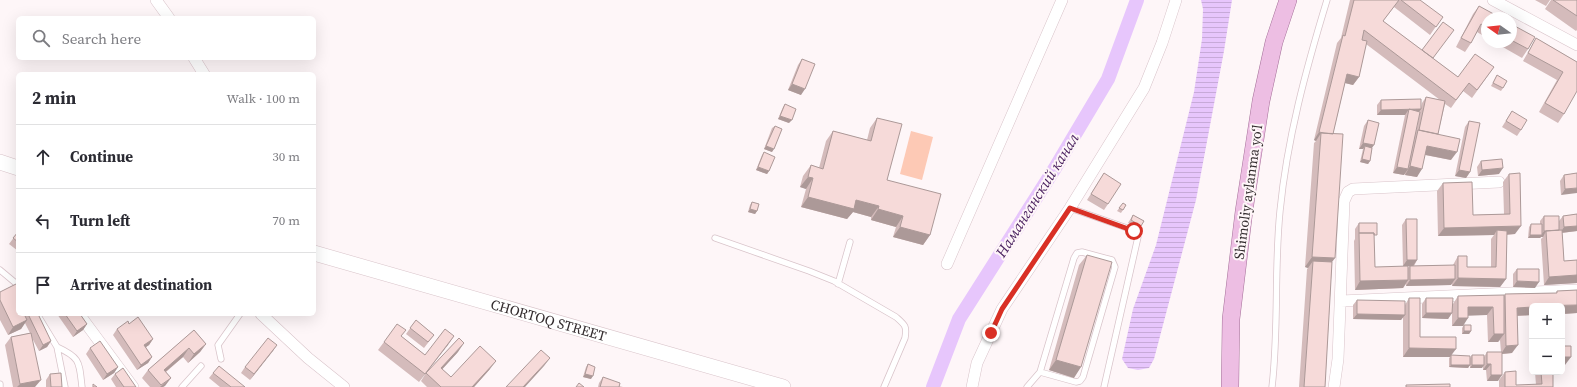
<!DOCTYPE html>
<html lang="en">
<head>
<meta charset="utf-8">
<style>
	:root { --surface:#fff; --page:#f2f2f3; --text:#2b2b33; --muted:#7c7c81; --line:#e1e1e2 }
	body { margin:0; font-family:"Source Serif 4",serif; background:var(--page); color:var(--text) }
	.controls { position:absolute; right:12px; bottom:12px; display:grid; overflow:hidden; border-radius:6px; box-shadow:0 4px 16px #0002 }
	.controls button { width:36px; height:36px; display:grid; place-items:center; padding:0; border:0; border-bottom:1px solid var(--line); background:var(--surface); color:var(--text); font:20px sans-serif }
	.compass { position:absolute; left:1481px; top:12px; width:36px; height:36px; border-radius:50%; background:var(--surface); box-shadow:0 4px 16px #0002; rotate:285deg }
	.stop { position:absolute; width:12px; height:12px; margin:-9px; border:3px solid #d93025; border-radius:50%; background:#fff }
	.stop.end { background:#d93025; border-color:#fff; box-shadow:0 1px 4px #0008 }
	.list { margin:0; padding:0; list-style:none }
	h2 { display:flex; justify-content:space-between; align-items:center; height:52px; margin:0; padding:0 16px; font-size:17px }
	h2 small { font-size:13px; font-weight:400; color:var(--muted) }
	.list li { display:grid; grid-template-columns:26px 1fr auto; gap:12px; align-items:center; box-sizing:border-box; height:64px; padding:0 16px; border-top:1px solid var(--line) }
	.list b { display:block; font-size:15px; white-space:nowrap }
	.list em { font-size:13px; font-style:normal; color:var(--muted) }
	.icon { flex:none; width:22px; height:22px; fill:none; stroke:currentColor; stroke-width:2; stroke-linecap:round; stroke-linejoin:round }
	.map { position:relative; flex:none; width:1577px; height:387px; overflow:hidden }
	.search { position:absolute; background:var(--surface); box-shadow:0 4px 16px #0002; left:16px; top:16px; width:300px; height:44px; display:flex; align-items:center; gap:10px; box-sizing:border-box; padding:0 14px; border-radius:6px; color:var(--muted); font-size:15px }
	.panel { position:absolute; background:var(--surface); box-shadow:0 4px 16px #0002; left:16px; top:72px; width:300px; height:244px; border-radius:6px }
	.map>svg:first-child { display:block }
	.green { fill:#fdc9b5 }
	.water { fill:url(#water-rules) }
	.lines { fill:none; stroke-linecap:round; stroke-linejoin:round }
	.canal { stroke:#e7c6fc; stroke-width:14 }
	.service-casing { stroke:#d9c4ca; stroke-width:7 }
	.minor-casing { stroke:#d9c4ca; stroke-width:12 }
	.secondary-casing { stroke:#d9c4ca; stroke-width:16 }
	.primary-casing { stroke:#a46f98; stroke-width:18 }
	.service { stroke:#fff; stroke-width:5.5 }
	.minor { stroke:#fff; stroke-width:11 }
	.secondary { stroke:#fff; stroke-width:15 }
	.primary { stroke:#edbee3; stroke-width:17 }
	.wall { fill:#d4bbbb; fill-rule:evenodd }
	.shaded-wall { fill:#ac9998 }
	.building { fill:#f6dad9; stroke:#ac9998 }
	.route { stroke:#d93025; stroke-width:5 }
	.labels { text-anchor:middle; dominant-baseline:central; stroke-width:4; stroke-linejoin:round; paint-order:stroke }
	.street-label { font-size:14px; fill:#342d2f; stroke:#fef6f8 }
	.water-label { font-size:15px; font-style:italic; fill:#4c2361; stroke:#fef6f8 }
</style>
</head>
<body>
<div class="map">
<svg width="1577" height="387" viewBox="0 0 1577 387">
	<defs>
		<pattern id="water-rules" width="6" height="5" patternUnits="userSpaceOnUse"><rect width="6" height="5" fill="#e7c6fc"/><path d="M0 2.5h6" fill="none" stroke="#c7aad8"/></pattern>
	</defs>
	<rect width="100%" height="100%" fill="#fef6f8"/>
	<path class="green" d="M911,131L933,137L922,180L900,174Z"/>
	<path class="water" d="M1201,0H1232L1224,51L1196,200L1154,359L1149,368L1138,370L1128,368L1122,359L1133,309L1156,245L1194,92L1202,39L1203,9Z"/>
	<g class="lines">
		<path class="canal" d="M933,387L959,319L1055,168L1108,79L1137,0"/>
		<g class="service-casing">
			<path id="service" d="M1070,208L1127,228L1134,231L1138,237L1104,387
				M715,238L809,271L834,281L896,317C905,325 907,326 905,338L884,387
				M0,270L18,285
				M838,284L850,242
				M37,314L57,347L65,387
				M57,347C81,358 79,362 82,387
				M221,359L218,345L240,314
				M0,384V387
				M182,387L201,366
				M1027,387L1040,372L1074,258L1077,253L1082,252L1112,260L1115,267L1083,377L1080,381L1076,382L1040,372
				M1272,387C1279,328 1274,269 1280,211C1287,139 1306,69 1327,0"/>
		</g>
		<g class="minor-casing">
			<path id="minor" d="M156,0L169,18
				M1493,0L1577,45
				M194,58L204,74
				M947,264L1062,0
				M1341,301L1577,290
				M79,314L133,387
				M261,314L308,358L344,387
				M972,387L977,363L1002,309L1070,208L1144,88L1162,43L1176,0
				M1334,387L1338,359L1344,201L1348,192L1353,189L1499,182"/>
		</g>
		<g class="secondary-casing">
			<g id="secondary">
				<path d="M0,162L18,168"/>
				<path id="s1" d="M314,253L783,387"/>
			</g>
		</g>
		<g class="primary-casing">
			<path id="primary" d="M1230,387L1231,319L1244,211L1261,101L1274,42L1288,0"/>
		</g>
		<use href="#service" class="service"/>
		<use href="#minor" class="minor"/>
		<use href="#secondary" class="secondary"/>
		<use href="#primary" class="primary"/>
	</g>
	<path class="wall" d="M1350,0H1420L1437,25L1430,35L1394,7L1383,21L1458,77L1494,67L1472,98L1463,91L1451,108L1445,104L1438,134L1451,160L1425,155L1417,177L1405,175V173L1404,175L1393,173L1405,115H1377V105L1381,100L1421,108L1422,103L1426,97L1440,100L1366,44L1359,77L1353,85L1345,83L1333,134L1332,262L1325,387H1299L1307,269L1308,268L1305,267L1314,143L1316,141L1314,140L1337,43L1341,38ZM1420,110L1416,133L1419,111Z
		M1535,0H1550L1546,6Z
		M1551,0H1577V30L1576,31L1545,9Z
		M1479,6L1487,18V38L1477,32L1471,43L1465,52L1456,47L1473,14Z
		M1511,24L1528,49L1522,58L1494,42H1511Z
		M1536,38L1577,62L1564,114L1558,123L1539,112L1557,80L1523,61L1531,47Z
		M802,59L801,95L788,90L798,65Z
		M1497,75L1503,88L1501,91L1491,86Z
		M785,104L789,123L778,119L783,107Z
		M1512,111L1521,130L1517,136L1502,127Z
		M877,118L887,180L930,235L923,245L893,237L896,227L871,220V217L853,212L847,219L801,207L806,189L800,187L803,176L811,165L819,168L826,141L833,131L867,140L870,128Z
		M1368,120L1372,148L1370,161L1368,164L1360,162L1363,149H1359L1364,126Z
		M1469,121L1470,172L1466,178L1455,176L1465,127Z
		M775,126L772,152L764,149L772,128Z
		M764,152L769,171L767,174L756,170L762,155Z
		M1481,161L1499,174L1478,176L1477,167Z
		M1104,173L1108,204L1104,210L1087,200Z
		M1577,173L1561,195L1560,181L1564,175Z
		M1509,174L1515,234L1507,235L1506,279L1500,287L1452,286V283L1451,285L1406,286V284L1403,288L1355,290L1354,241L1355,239V229L1359,223L1374,239L1375,267L1408,268L1409,266H1403L1402,225L1406,219L1417,260L1414,266L1453,265L1458,256L1467,267H1491V239L1494,235L1438,236L1437,191L1443,183L1473,215L1504,214L1503,182Z
		M752,202L757,211L755,214L748,212L750,205Z
		M1123,203L1126,205L1121,213L1117,211Z
		M1577,214V231L1562,233L1564,261L1577,260V283L1544,285L1541,239L1543,237H1541L1540,238H1528L1529,227L1531,224H1540V221L1544,216L1559,221L1563,216Z
		M1133,215L1144,221L1139,229L1128,223Z
		M18,232V251L9,244Z
		M1087,255L1074,378L1049,370L1079,265Z
		M1517,269L1535,288L1513,287V274Z
		M1577,290V313L1562,314V306H1532V315L1517,316L1512,353L1502,354L1498,381H1487L1486,370H1483V365L1482,368H1470V358L1472,355L1484,357L1487,352H1501L1500,340L1498,342H1488L1487,315H1468L1463,326H1452V313L1448,319L1422,318V304L1426,298L1453,304L1458,296H1504L1505,294L1556,293L1557,291Z
		M0,292L18,314H38L51,341L47,347L39,351L32,338L35,387H13L5,345L11,337L30,333L25,323L21,329L8,335L0,320Z
		M1409,298L1420,337L1451,355L1470,365L1468,368L1449,367V358L1450,357H1403V316L1401,320L1353,319V305L1357,300L1405,305Z
		M57,314H80L87,324L83,330L73,337Z
		M416,320L434,335L424,348L406,334Z
		M129,324L153,339L149,345L146,347L152,357L148,363L137,370L113,335L117,329Z
		M1464,325L1471,331L1469,334H1462V328Z
		M194,330L206,344L200,352L188,363L183,357L166,372L171,378L163,387H150L142,378L148,370Z
		M406,330L401,336L425,355L454,336L419,382L378,350L384,342Z
		M277,345L250,380L241,373L245,367Z
		M90,348L118,367L114,373L103,380L86,354Z
		M458,352L442,369L451,377L490,369L474,387H427L421,381L426,373Z
		M588,364L591,379L583,377L586,367Z
		M1505,372L1516,385H1536L1535,372H1553V387H1499V380Z
		M213,373L245,387H220L209,378Z
		M50,374L62,387H46V380Z
		M115,374L136,387H116L111,379Z
		M603,377L619,386L623,387H598L599,383Z"/>
	<path class="shaded-wall" d="M1347,74L1359,77L1353,85L1341,82Z
		M792,84L805,89L801,95L788,90Z
		M1409,109L1405,115H1377L1381,110L1421,109L1417,115Z
		M780,116L792,120L789,123L778,119Z
		M1319,132L1332,135L1321,133L1316,141L1314,140Z
		M1363,143L1374,145L1370,151L1365,146L1363,149H1359Z
		M766,146L774,149L772,152L764,149Z
		M1427,146L1457,152L1451,160L1421,154Z
		M1362,159L1370,161L1368,164L1360,162Z
		M1410,166L1422,169L1417,177L1405,175Z
		M758,167L769,171L767,174L756,170Z
		M1397,167L1408,169L1404,175L1393,173Z
		M1503,168L1499,174L1478,176L1482,170Z
		M1459,170L1470,172L1466,178L1455,176Z
		M808,177L813,178L806,189L800,187Z
		M1577,188V193L1561,195L1565,189Z
		M808,197L856,200L879,206L871,217L853,212L847,219L801,207Z
		M750,209L757,211L755,214L748,212Z
		M878,209L903,216L896,227L871,220Z
		M1521,226L1515,234L1497,235V230L1494,235L1438,236L1444,228Z
		M1577,226V231L1560,233L1564,227Z
		M900,227L930,235L923,245L893,237Z
		M1544,231H1546L1543,237H1541L1540,238H1528L1530,235H1541Z
		M1312,257L1335,258L1327,269L1313,261L1308,268L1305,267Z
		M1407,260H1417L1413,266H1403Z
		M1577,275V283L1544,285L1549,277Z
		M1458,278L1506,279L1500,287L1452,286Z
		M1455,279L1451,285L1406,286L1410,280Z
		M1408,280L1403,288L1355,290L1360,281Z
		M1517,281L1539,282L1535,288L1513,287Z
		M1577,305V313L1562,314V306Z
		M1468,307H1493L1487,315L1462,316Z
		M1532,307V315L1511,316L1517,308Z
		M1426,313H1452L1448,319L1422,318Z
		M1357,314L1405,315L1401,320L1353,319Z
		M1458,318H1468L1463,326H1452Z
		M27,320L21,329L8,335L13,327Z
		M87,324L83,330L73,337L77,331Z
		M1464,331H1471L1469,334H1462Z
		M1494,334H1504L1498,342H1488Z
		M454,336L448,345L419,382L425,374Z
		M153,339L149,345L140,351L144,345Z
		M51,341L47,347L39,351L43,345Z
		M464,343L458,352L436,376L441,368Z
		M206,344L200,352L188,363L194,354Z
		M277,345L273,351L250,380L254,374Z
		M1518,345L1512,353L1501,354L1506,346Z
		M189,348L183,357L158,378L164,370Z
		M1409,348L1456,349L1450,357H1403Z
		M152,357L148,363L137,370L141,365Z
		M1562,357H1571L1565,365H1562Z
		M550,358L544,366L525,387H523Z
		M1056,360L1081,367L1074,378L1049,370Z
		M496,361L490,369L474,387H472Z
		M1487,364H1491L1486,370H1483Z
		M1451,365H1470L1468,368L1449,367Z
		M1472,365H1484L1482,368H1470Z
		M118,367L114,373L103,380L107,374Z
		M585,374L593,376L591,379L583,377Z
		M1491,375H1502L1498,381H1487Z
		M171,378L165,386L163,387H160Z
		M41,380L35,387H17L20,384Z"/>
	<path class="building" d="M1354,0H1399L1383,21L1458,77L1475,54L1494,67L1477,90L1469,83L1456,100L1364,30L1362,40L1367,41L1359,77L1347,74L1333,134L1324,133L1319,132L1343,35L1345,36Z
		M1401,0H1420L1443,17L1436,27Z
		M1553,0H1577V16Z
		M1479,6L1501,18H1487V27L1481,24L1471,43L1461,38Z
		M1443,22L1454,30L1433,58L1422,50Z
		M1511,24L1535,37L1528,49L1511,40Z
		M1536,38L1577,62V91L1564,114L1545,103L1563,72L1528,53Z
		M802,59L815,64L805,89L792,84Z
		M1497,75L1507,81L1503,88L1493,83Z
		M1426,97L1445,101L1438,134L1419,130Z
		M1421,99V109L1381,110V100Z
		M785,104L796,109L792,120L780,116Z
		M1409,109L1420,112L1408,169L1397,167Z
		M1512,111L1527,120L1521,130L1506,121Z
		M877,118L902,124L887,180L941,194L930,235L900,227L903,216L878,209L879,206L856,200L854,209L808,197L813,178L808,177L811,165L823,169L833,131L871,141Z
		M1368,120L1379,123L1374,145L1363,143Z
		M1469,121L1480,123L1470,172L1459,170Z
		M775,126L782,129L774,149L766,146Z
		M1418,130L1460,139L1457,152L1427,146L1422,169L1410,166Z
		M1321,133L1343,134L1335,258L1312,257Z
		M1365,146L1372,148L1370,161L1362,159Z
		M764,152L775,157L769,171L758,167Z
		M1502,159L1503,168L1482,170L1481,161Z
		M1104,173L1121,184L1108,204L1091,194Z
		M1520,173L1521,226L1444,228L1443,183L1472,182L1473,215L1510,214L1509,174Z
		M1577,173V188L1565,189L1564,175Z
		M752,202L759,204L757,211L750,209Z
		M1123,203L1126,205L1123,210L1119,208Z
		M1577,214V226L1564,227L1563,216Z
		M1133,215L1144,221L1141,226L1131,220Z
		M1544,216H1559V230L1544,231Z
		M1406,219H1417V260H1407Z
		M1359,223H1377V235H1374V233H1359Z
		M1531,224H1542V235H1530Z
		M1497,230L1507,231L1506,279L1458,278V256H1467V267H1496Z
		M1562,230L1564,261L1577,260V275L1549,277L1546,231Z
		M18,232V242L13,238Z
		M1359,233H1374L1375,267L1408,266V280L1360,281Z
		M1087,255L1112,262L1081,367L1056,360Z
		M1313,261L1332,262L1325,387H1304Z
		M1455,265V279L1410,280V266Z
		M1517,269H1539V282L1517,281Z
		M18,283V314H24L27,320L13,327L0,300V292Z
		M1577,290V305L1532,306V307L1517,308L1518,345L1506,346L1505,294L1557,293V291Z
		M1504,295V334H1494L1493,307H1468V318H1458V296Z
		M1409,298H1420V337H1456V349L1409,348Z
		M1426,298H1453L1452,313H1426Z
		M1357,300L1405,301V315L1357,314Z
		M28,314H38L51,341L43,345Z
		M65,314H80L87,324L77,331Z
		M138,317L153,339L144,345L152,357L141,365L117,329L128,321L129,324Z
		M416,320L434,335L428,342L410,328Z
		M397,324L406,330L401,336L425,355L445,329L454,336L425,374L384,342Z
		M1464,325H1471V331H1464Z
		M194,330L206,344L194,354L189,348L164,370L171,378L161,385L148,370Z
		M31,333L41,380L20,384L11,337Z
		M268,338L277,345L254,374L245,367Z
		M459,338L464,343L441,368L451,377L480,346L496,361L472,387H441L426,373Z
		M100,341L118,367L107,374L90,348Z
		M1562,346H1571V357H1562Z
		M541,350L550,358L523,387H506Z
		M1487,352H1502V375H1491V364H1487Z
		M1451,355L1470,356V365H1451Z
		M1472,355H1484V365H1472Z
		M588,364L595,367L593,376L585,374Z
		M219,366L245,387H231L213,373Z
		M123,368L136,387H124L115,374Z
		M1516,371V385L1542,384L1541,372H1553V387H1505V372Z
		M61,373L62,387H51L50,374Z
		M603,377L620,383L619,387H600Z
		M579,383L584,387H576Z
		M93,384L97,387H93Z
		M1450,384V387H1406V385Z"/>
	<g class="lines">
		<path class="route" d="M991,333L1002,309L1070,208L1134,231"/>
	</g>
	<g class="labels">
		<g class="street-label">
			<text transform="translate(1248 192) rotate(-82)">Shimoliy aylanma yoʻl</text>
			<text stroke="none"><textPath href="#s1" startOffset="244">CHORTOQ STREET</textPath></text>
		</g>
		<g class="water-label">
			<text transform="translate(1037 195) rotate(-58)">Наманганский канал</text>
		</g>
	</g>
</svg>
<div class="controls">
<button>+</button>
<button>−</button>
</div>
<svg class="compass" viewBox="-18 -18 36 36"><path d="M0-13l5 13h-10z" fill="#e53935"/><path d="M0 13l5-13h-10z" fill="#7c7c81"/></svg>
<div class="stop" style="left:1134px;top:231px"></div>
<div class="stop end" style="left:991px;top:333px"></div>
<div class="search"><svg class="icon" aria-label="search" viewBox="0 0 24 24"><circle cx="10" cy="10" r="6"/><path d="M15 15l6 6"/></svg>Search here</div>
<section class="panel">
<h2>2 min<small>Walk · 100 m</small></h2>
<ul class="list">
<li><svg class="icon" aria-label="ahead" viewBox="0 0 24 24"><path d="M12 20V5M6 11l6-6 6 6"/></svg><div><b>Continue</b></div><em>30 m</em></li>
<li><svg class="icon" aria-label="left" viewBox="0 0 24 24"><path d="M17 20v-9H6M10 6l-5 5 5 5"/></svg><div><b>Turn left</b></div><em>70 m</em></li>
<li><svg class="icon" aria-label="arrive" viewBox="0 0 24 24"><path d="M6 21V4h12l-3 4 3 4H6"/></svg><div><b>Arrive at destination</b></div></li>
</ul>
</section>
</div>
</body>
</html>
